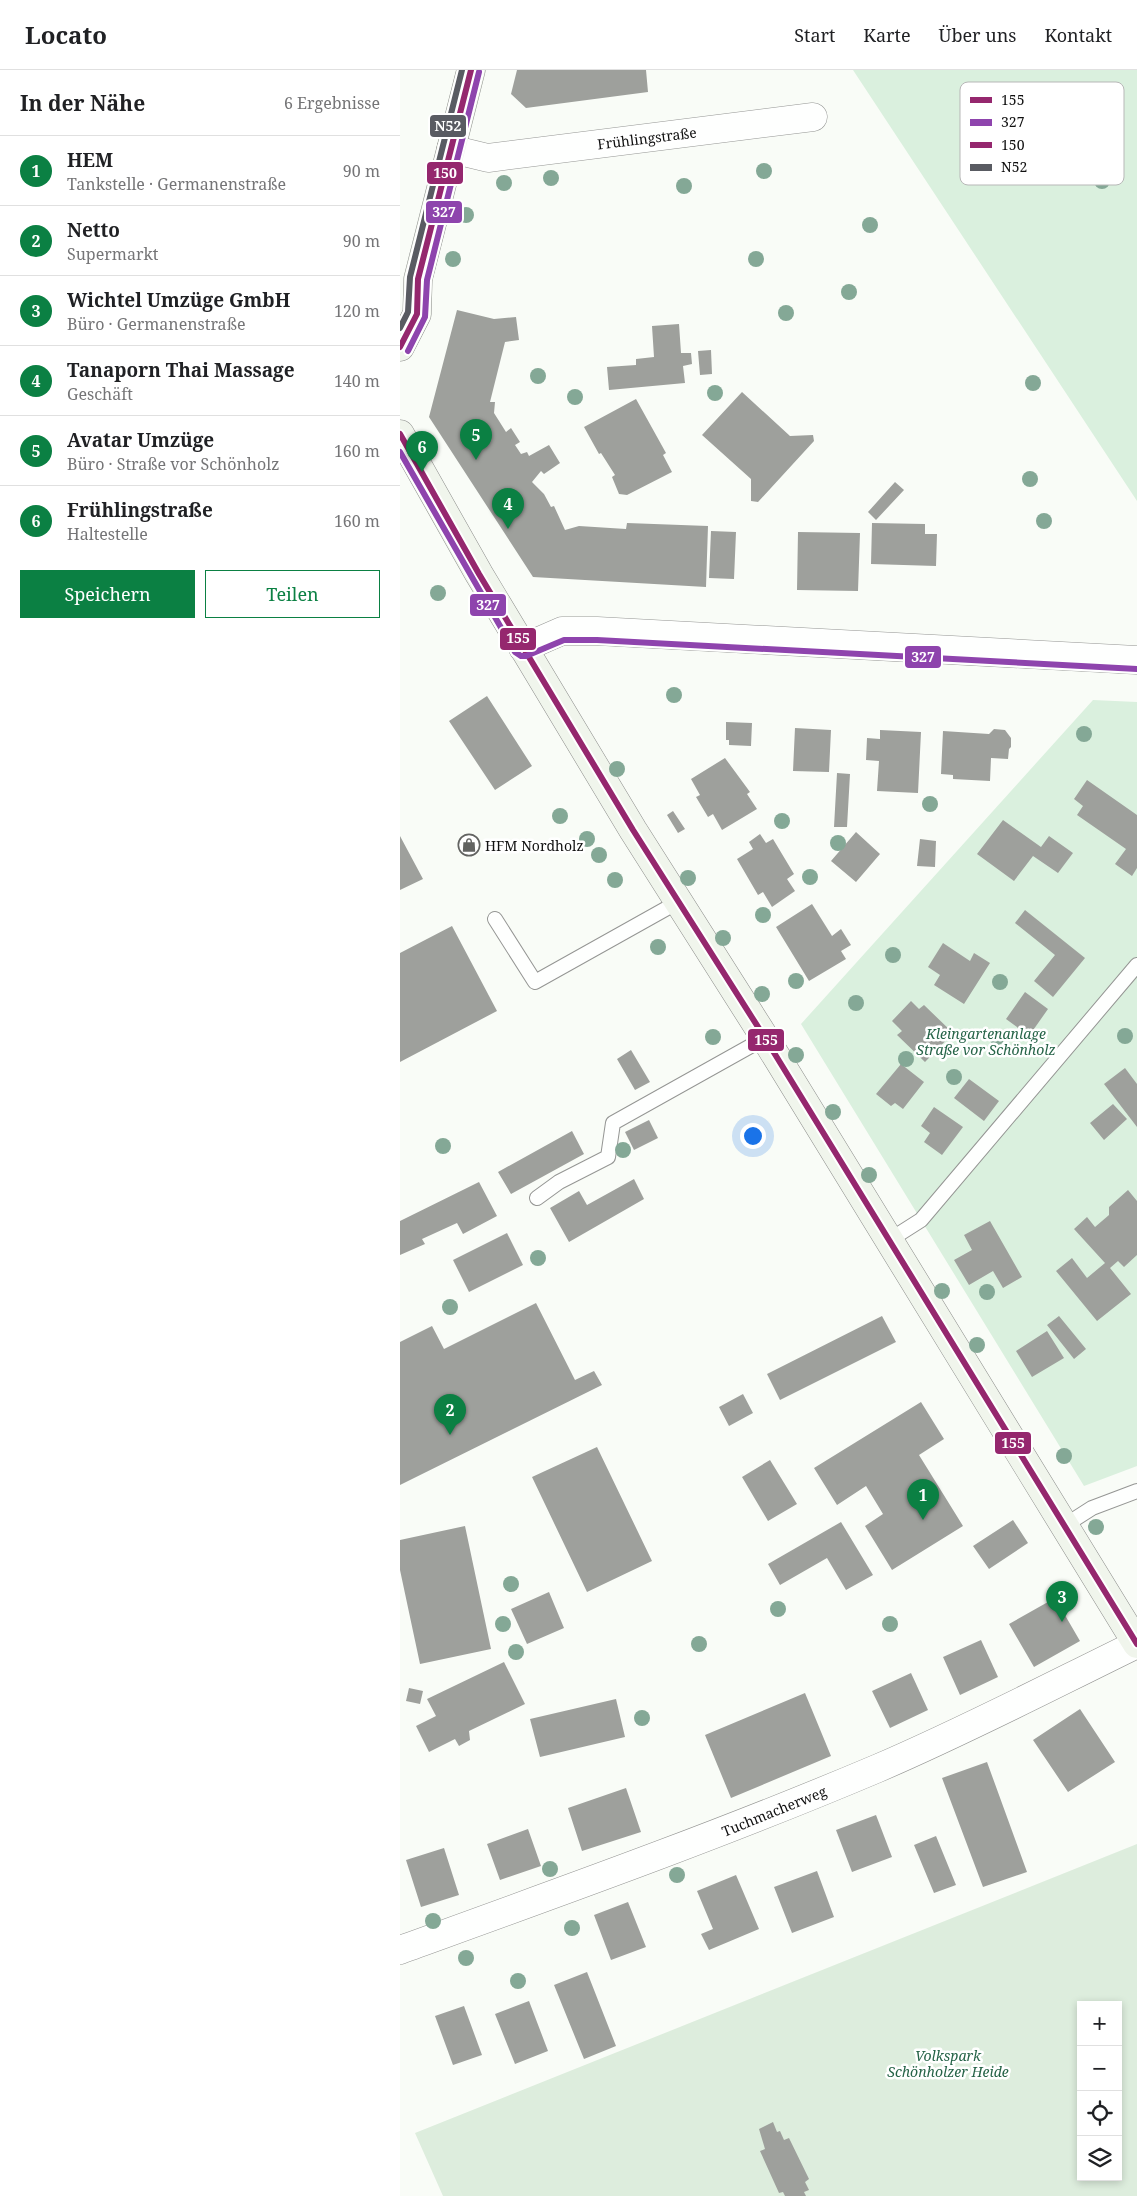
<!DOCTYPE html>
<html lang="de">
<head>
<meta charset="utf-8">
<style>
	:root { --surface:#fff; --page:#f6f6f6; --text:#202124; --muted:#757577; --line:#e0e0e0; --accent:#0b8043 }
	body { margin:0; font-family:"Noto Serif",serif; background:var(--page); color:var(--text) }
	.controls { position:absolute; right:15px; bottom:15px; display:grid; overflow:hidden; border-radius:0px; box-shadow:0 2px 8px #0003 }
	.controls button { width:45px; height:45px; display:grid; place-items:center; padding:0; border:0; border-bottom:1px solid var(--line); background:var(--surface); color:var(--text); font:25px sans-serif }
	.you { position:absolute; left:352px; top:1065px; width:18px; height:18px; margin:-12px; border:4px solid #fff; border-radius:50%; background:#1a73e8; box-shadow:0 0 0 8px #1a73e833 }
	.badge { display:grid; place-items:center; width:32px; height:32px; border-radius:50%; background:var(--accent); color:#fff; font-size:16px; font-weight:700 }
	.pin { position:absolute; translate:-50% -41px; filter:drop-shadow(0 1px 2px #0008) }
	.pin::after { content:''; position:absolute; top:26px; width:18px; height:15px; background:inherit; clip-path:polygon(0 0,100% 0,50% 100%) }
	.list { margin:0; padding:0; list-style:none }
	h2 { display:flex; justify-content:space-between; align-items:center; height:65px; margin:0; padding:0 20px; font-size:21px }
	h2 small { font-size:16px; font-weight:400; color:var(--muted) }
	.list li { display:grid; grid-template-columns:32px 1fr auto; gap:15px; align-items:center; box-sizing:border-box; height:70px; padding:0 20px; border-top:1px solid var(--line) }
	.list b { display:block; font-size:19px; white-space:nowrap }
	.list p { margin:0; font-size:16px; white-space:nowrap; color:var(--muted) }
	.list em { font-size:16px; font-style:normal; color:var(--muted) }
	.actions { display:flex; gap:10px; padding:15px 20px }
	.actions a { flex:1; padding:11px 0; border:1px solid var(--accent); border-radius:0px; text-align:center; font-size:18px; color:var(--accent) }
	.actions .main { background:var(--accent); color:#fff }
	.icon { flex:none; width:28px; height:28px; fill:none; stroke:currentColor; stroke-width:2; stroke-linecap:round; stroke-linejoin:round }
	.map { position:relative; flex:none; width:737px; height:2126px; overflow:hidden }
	header { display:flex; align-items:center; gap:30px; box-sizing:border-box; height:70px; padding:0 25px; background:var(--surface); border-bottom:1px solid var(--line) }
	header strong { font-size:24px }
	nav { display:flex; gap:28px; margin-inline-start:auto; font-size:18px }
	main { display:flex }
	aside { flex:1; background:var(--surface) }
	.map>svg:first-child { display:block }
	.green { fill:#daf0de }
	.cemetery { fill:#ddeddd; fill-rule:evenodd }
	.building { fill:#9ea09c }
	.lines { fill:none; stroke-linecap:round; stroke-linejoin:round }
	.service-casing { stroke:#959694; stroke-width:16 }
	.minor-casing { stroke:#959694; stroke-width:29 }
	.tertiary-casing { stroke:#959694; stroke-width:29 }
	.secondary-casing { stroke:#8c8d8b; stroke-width:29 }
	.service { stroke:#fefffe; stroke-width:14 }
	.minor { stroke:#fefffe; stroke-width:28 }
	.tertiary { stroke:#fefffe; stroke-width:28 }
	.secondary { stroke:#f0f5ec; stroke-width:28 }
	.bus-1-casing { stroke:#fff; stroke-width:10 }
	.bus-2-casing { stroke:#fff; stroke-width:10 }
	.bus-3-casing { stroke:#fff; stroke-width:10 }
	.bus-4-casing { stroke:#fff; stroke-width:10 }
	.bus-1 { stroke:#95276e; stroke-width:6 }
	.bus-2 { stroke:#8e44ad; stroke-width:6 }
	.bus-3 { stroke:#95276e; stroke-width:6 }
	.bus-4 { stroke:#595b62; stroke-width:6 }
	.tree { fill:#84a896 }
	.labels { text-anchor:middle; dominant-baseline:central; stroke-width:5; stroke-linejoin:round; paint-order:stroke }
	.street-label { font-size:14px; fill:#101010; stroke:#fff }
	.poi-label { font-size:14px; fill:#101010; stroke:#fff; text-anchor:start }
	.park-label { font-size:14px; font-style:italic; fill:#256347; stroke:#fff }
	.key { fill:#fff; stroke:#b7b7b7; stroke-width:1 }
	.key-label { font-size:14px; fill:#101010 }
	.line-badge { stroke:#fff; stroke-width:2 }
	.badge-label { font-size:14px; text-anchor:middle; font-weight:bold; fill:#fff }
</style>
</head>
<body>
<header>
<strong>Locato</strong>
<nav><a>Start</a><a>Karte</a><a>Über uns</a><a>Kontakt</a></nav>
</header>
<main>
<aside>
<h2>In der Nähe<small>6 Ergebnisse</small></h2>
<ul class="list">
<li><span class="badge">1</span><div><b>HEM</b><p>Tankstelle · Germanenstraße</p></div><em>90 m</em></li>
<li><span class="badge">2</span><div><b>Netto</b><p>Supermarkt</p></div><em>90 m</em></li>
<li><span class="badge">3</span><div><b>Wichtel Umzüge GmbH</b><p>Büro · Germanenstraße</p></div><em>120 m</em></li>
<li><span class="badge">4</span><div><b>Tanaporn Thai Massage</b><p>Geschäft</p></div><em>140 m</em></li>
<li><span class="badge">5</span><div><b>Avatar Umzüge</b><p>Büro · Straße vor Schönholz</p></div><em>160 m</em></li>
<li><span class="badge">6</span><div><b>Frühlingstraße</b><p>Haltestelle</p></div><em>160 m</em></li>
</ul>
<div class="actions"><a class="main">Speichern</a><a>Teilen</a></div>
</aside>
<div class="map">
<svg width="737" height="2126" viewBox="0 0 737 2126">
	<rect width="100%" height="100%" fill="#f9fcf7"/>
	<path class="green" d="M453,0H737V431Z
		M693,630L737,632V1396L684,1416L401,954Z"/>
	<path class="cemetery" d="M737,1774V2126H43L15,2063ZM681,1935H718V2107H681Z"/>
	<path class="building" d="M117,0H246L248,22L126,38L111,24Z
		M57,240L94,249L116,247L119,270L105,272L90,332H95L94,343L106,362L111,358L120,372L115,375L121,384L127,382L129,386L149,375L160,393L144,404L141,401L132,412L144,424L151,437L154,436L165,460L179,456L226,459L227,453L308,456L306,517L133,507L29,347Z
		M279,254L281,283H291L292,294L283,296L285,313L209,320L207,297L236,295V289L254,287L252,256Z
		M311,280L312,304L300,305L298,281Z
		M342,322L390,366L413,365L414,371L358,432L351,431V409L302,365Z
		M236,329L266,383L263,385L272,402L227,425L219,424L212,407L215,405L201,383L199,384L184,357Z
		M495,412L504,420L476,450L468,442Z
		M472,453L525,454V464H537L536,496L471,494Z
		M311,461L336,462L334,509L309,508Z
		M398,462L460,463L458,521L397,520Z
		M87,626L132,696L95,720L49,651Z
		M326,652L352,653L351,676L329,675V670H326Z
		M395,658L431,660L429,702L393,701Z
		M594,659L605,660L611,668V677L609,679L608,689L591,688L590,711L553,709V705L541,704L543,661L589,664Z
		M480,660L521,662L518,723L477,721L479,691L466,690L467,668L480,669Z
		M325,688L350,722L347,724L357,739L322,760L313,744L308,747L296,727L300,725L291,709Z
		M437,703L450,704L447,757H434Z
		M687,710L737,745V798L732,806L715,794L726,779L677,745L683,736L674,729Z
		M273,741L285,759L278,763L267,745Z
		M603,750L641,777L649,766L673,783L658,803L633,786L614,811L577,784Z
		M456,762L480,784L456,812L431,791Z
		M360,764L366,773L373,769L394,804L387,809L395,821L372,837L363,822L358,825L337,789L353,779L349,772Z
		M0,766L23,809L0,820Z
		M520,769L536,771L535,797L517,796Z
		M412,834L432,866L441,859L451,875L441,881L446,889L409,911L376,857Z
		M625,840L685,888L653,927L634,911L655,885L615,853Z
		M52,856L97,941L0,992V883Z
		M543,873L570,891L574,883L590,893L564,934L534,915L540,905L528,897Z
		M625,922L648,939L629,966L606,949Z
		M511,931L519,939L524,935L553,963L525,992L497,965L502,961L492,951Z
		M231,980L250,1012L235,1020L217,989Z
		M501,994L524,1012L503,1039L495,1033L491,1036L476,1024Z
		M725,998L737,1014V1057L704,1014Z
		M569,1009L599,1031L584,1051L554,1028Z
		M713,1034L727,1049L704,1070L690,1053Z
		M534,1037L563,1057L542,1085L524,1072L530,1063L521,1056Z
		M249,1050L258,1068L234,1080L225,1062Z
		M172,1061L184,1084L111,1124L98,1102Z
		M234,1109L244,1129L169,1172L150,1138L179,1121L187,1135Z
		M79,1112L97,1146L63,1164L57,1153L22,1169L25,1174L0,1185V1151Z
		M728,1120L737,1131V1185L724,1197L718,1191L710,1198L731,1224L697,1251L656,1201L672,1188L687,1208L705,1193L674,1159L687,1147L695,1157L709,1145V1137Z
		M590,1151L622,1207L603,1218L593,1201L569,1215L554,1190L572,1180L564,1165Z
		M107,1163L123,1195L69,1222L53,1190Z
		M136,1233L175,1310L194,1301L202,1315L0,1415V1272L32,1256L44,1279Z
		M482,1246L496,1272L380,1330L367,1304Z
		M659,1246L686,1279L674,1289L647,1255Z
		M647,1261L664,1288L632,1307L616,1281Z
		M343,1324L353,1343L329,1356L319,1337Z
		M521,1332L544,1369L519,1385L563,1456L492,1500L465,1456L483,1444L466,1416L437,1435L414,1398Z
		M197,1377L252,1491L187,1522L132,1407Z
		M370,1390L397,1434L368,1451L342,1407Z
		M613,1450L628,1473L589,1499L573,1476Z
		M441,1452L473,1505L446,1520L427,1488L380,1515L368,1494Z
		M65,1456L91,1579L20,1594L0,1500V1470Z
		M149,1522L164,1558L127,1574L111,1539Z
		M655,1528L680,1571L634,1597L609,1554Z
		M581,1570L598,1607L560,1625L543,1587Z
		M104,1592L125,1634L69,1661L70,1670L59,1676L55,1669L29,1682L16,1656L36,1646L27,1629Z
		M511,1603L528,1640L490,1658L472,1621Z
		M9,1618L23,1621L20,1634L6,1631Z
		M405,1623L431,1686L331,1728L305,1665Z
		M216,1629L225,1667L140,1687L130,1649Z
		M680,1639L715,1692L668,1722L633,1670Z
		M587,1692L627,1802L583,1817L542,1708Z
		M226,1718L241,1762L182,1781L168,1738Z
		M476,1745L492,1787L452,1802L436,1760Z
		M128,1759L141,1796L100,1810L87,1774Z
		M536,1766L556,1815L534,1823L514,1775Z
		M44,1778L59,1825L21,1837L6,1790Z
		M417,1801L434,1847L392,1863L374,1817Z
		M336,1805L359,1859L309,1880L301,1864L313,1859L297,1821Z
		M228,1832L246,1877L211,1890L194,1845Z
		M187,1902L216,1976L184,1989L154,1915Z
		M129,1931L148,1981L115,1994L95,1944Z
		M64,1936L82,1985L53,1995L35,1946Z
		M373,2052L377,2062L380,2061L384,2070L389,2068L409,2109L405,2112L409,2120L404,2122L406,2126H385L383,2122L379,2123L360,2081L365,2079L359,2059Z"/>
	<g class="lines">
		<g class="service-casing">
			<path id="service" d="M95,849L135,912L278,832
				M137,1128L159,1112L208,1087L213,1053L365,968
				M488,1171L521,1150L737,895
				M664,1456L692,1438L737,1421"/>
		</g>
		<g class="minor-casing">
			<path id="minor" d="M51,79L88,88L413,47
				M0,1880C160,1822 320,1765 476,1699C565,1661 651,1616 737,1574"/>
		</g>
		<g class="tertiary-casing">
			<path id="tertiary" d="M123,578L162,561H197L737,590"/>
		</g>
		<g class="secondary-casing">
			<path id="secondary" d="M0,277L17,244L18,209L71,0
				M0,364L79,504L233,760L365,968L737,1574"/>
		</g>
		<use href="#service" class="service"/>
		<use href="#minor" class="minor"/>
		<use href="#tertiary" class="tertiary"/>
		<use href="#secondary" class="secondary"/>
		<g class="bus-1-casing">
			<path id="bus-1" d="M0,364L79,504L233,760L365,968L737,1574"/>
		</g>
		<g class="bus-2-casing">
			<path id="bus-2" d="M8,281L25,247L27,210L79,2
				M0,382L115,582L121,586H126L164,570H197L737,599"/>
		</g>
		<g class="bus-3-casing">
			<path id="bus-3" d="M0,277L17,244L18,209L71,0"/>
		</g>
		<g class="bus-4-casing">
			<path id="bus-4" d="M0,258L8,242L10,207L62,0"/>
		</g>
		<use href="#bus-1" class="bus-1"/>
		<use href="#bus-2" class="bus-2"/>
		<use href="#bus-3" class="bus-3"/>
		<use href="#bus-4" class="bus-4"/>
	</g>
	<g class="tree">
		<circle cx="364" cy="101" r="8"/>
		<circle cx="151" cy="108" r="8"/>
		<circle cx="702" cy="111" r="8"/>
		<circle cx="104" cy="113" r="8"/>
		<circle cx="284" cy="116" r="8"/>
		<circle cx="66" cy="145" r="8"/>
		<circle cx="470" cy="155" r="8"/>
		<circle cx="53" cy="189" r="8"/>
		<circle cx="356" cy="189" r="8"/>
		<circle cx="449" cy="222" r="8"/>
		<circle cx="386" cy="243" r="8"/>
		<circle cx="138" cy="306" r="8"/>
		<circle cx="633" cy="313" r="8"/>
		<circle cx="315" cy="323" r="8"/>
		<circle cx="175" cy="327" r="8"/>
		<circle cx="630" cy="409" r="8"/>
		<circle cx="644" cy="451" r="8"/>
		<circle cx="38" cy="523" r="8"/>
		<circle cx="274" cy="625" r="8"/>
		<circle cx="684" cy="664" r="8"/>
		<circle cx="217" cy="699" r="8"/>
		<circle cx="530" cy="734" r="8"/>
		<circle cx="160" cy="746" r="8"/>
		<circle cx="382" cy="751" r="8"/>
		<circle cx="187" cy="769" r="8"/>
		<circle cx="438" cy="773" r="8"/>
		<circle cx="199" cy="785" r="8"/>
		<circle cx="410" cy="807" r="8"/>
		<circle cx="288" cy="808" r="8"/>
		<circle cx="215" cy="810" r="8"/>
		<circle cx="363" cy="845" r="8"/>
		<circle cx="323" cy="868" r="8"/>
		<circle cx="258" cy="877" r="8"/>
		<circle cx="493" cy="885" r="8"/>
		<circle cx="396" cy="911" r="8"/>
		<circle cx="600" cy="912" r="8"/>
		<circle cx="362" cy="924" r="8"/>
		<circle cx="456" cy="933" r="8"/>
		<circle cx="725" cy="966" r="8"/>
		<circle cx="313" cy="967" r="8"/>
		<circle cx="597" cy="967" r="8"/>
		<circle cx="396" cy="985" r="8"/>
		<circle cx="506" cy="989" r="8"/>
		<circle cx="554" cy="1007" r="8"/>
		<circle cx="433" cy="1042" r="8"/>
		<circle cx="43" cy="1076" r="8"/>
		<circle cx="223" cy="1080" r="8"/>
		<circle cx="469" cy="1105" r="8"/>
		<circle cx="138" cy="1188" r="8"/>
		<circle cx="542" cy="1221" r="8"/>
		<circle cx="587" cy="1222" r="8"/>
		<circle cx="50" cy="1237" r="8"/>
		<circle cx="577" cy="1275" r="8"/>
		<circle cx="664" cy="1386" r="8"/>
		<circle cx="696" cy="1457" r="8"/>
		<circle cx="111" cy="1514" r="8"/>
		<circle cx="378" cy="1539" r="8"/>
		<circle cx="103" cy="1554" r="8"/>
		<circle cx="490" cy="1554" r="8"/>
		<circle cx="299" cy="1574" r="8"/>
		<circle cx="116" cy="1582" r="8"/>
		<circle cx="242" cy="1648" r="8"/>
		<circle cx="150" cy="1799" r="8"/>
		<circle cx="277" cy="1805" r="8"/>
		<circle cx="33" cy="1851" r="8"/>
		<circle cx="172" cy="1858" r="8"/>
		<circle cx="66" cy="1888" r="8"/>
		<circle cx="118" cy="1911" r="8"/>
	</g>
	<defs>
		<g id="shop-ring" transform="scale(1.125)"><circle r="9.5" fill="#fff" stroke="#626361" stroke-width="1.5"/><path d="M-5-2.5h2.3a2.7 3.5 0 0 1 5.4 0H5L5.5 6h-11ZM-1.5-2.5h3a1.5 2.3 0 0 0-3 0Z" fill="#626361"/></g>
	</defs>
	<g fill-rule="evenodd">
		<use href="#shop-ring" x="69" y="775"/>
	</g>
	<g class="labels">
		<g class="street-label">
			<text transform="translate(247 68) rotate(-7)">Frühlingstraße</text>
			<text transform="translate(374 1741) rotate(-22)">Tuchmacherweg</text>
		</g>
		<g class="poi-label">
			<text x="85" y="775">HFM Nordholz</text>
		</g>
		<g class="park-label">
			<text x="586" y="963">Kleingartenanlage<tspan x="586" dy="16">Straße vor Schönholz</tspan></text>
			<text x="548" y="1985">Volkspark<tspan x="548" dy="16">Schönholzer Heide</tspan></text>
		</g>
	</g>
	<rect x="560" y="12" width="164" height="103" rx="8" class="key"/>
	<rect x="570" y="27" width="22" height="6" fill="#95276e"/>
	<rect x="570" y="49" width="22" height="7" fill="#8e44ad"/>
	<rect x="570" y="72" width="22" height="6" fill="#95276e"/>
	<rect x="570" y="94" width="22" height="7" fill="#595b62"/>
	<g class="key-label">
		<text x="601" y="35">155</text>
		<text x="601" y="57">327</text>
		<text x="601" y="80">150</text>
		<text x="601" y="102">N52</text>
	</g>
	<g class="line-badge">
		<rect x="29" y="44" width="38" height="24" rx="5" fill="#595b62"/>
		<rect x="26" y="91" width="38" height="24" rx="5" fill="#95276e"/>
		<rect x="25" y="130" width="38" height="24" rx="5" fill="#8e44ad"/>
		<rect x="69" y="523" width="38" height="24" rx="5" fill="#8e44ad"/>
		<rect x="99" y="557" width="38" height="24" rx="5" fill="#95276e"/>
		<rect x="504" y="575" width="38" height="24" rx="5" fill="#8e44ad"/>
		<rect x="347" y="958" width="38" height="24" rx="5" fill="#95276e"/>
		<rect x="594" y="1361" width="38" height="24" rx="5" fill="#95276e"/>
	</g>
	<g class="badge-label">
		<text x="48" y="61">N52</text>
		<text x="45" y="108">150</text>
		<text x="44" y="147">327</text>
		<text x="88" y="540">327</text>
		<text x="118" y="573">155</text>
		<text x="523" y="592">327</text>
		<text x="366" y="975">155</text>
		<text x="613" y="1378">155</text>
	</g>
</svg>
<div class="controls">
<button>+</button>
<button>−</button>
<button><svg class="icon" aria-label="locate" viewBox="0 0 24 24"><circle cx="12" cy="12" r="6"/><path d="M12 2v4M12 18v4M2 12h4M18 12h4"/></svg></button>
<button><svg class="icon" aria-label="layers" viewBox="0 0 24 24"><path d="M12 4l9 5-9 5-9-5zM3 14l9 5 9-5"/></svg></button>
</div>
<div class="you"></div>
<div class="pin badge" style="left:523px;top:1450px">1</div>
<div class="pin badge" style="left:50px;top:1365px">2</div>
<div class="pin badge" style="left:662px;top:1552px">3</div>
<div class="pin badge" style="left:108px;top:459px">4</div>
<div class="pin badge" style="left:76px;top:390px">5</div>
<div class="pin badge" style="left:22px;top:402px">6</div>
</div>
</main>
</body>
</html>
